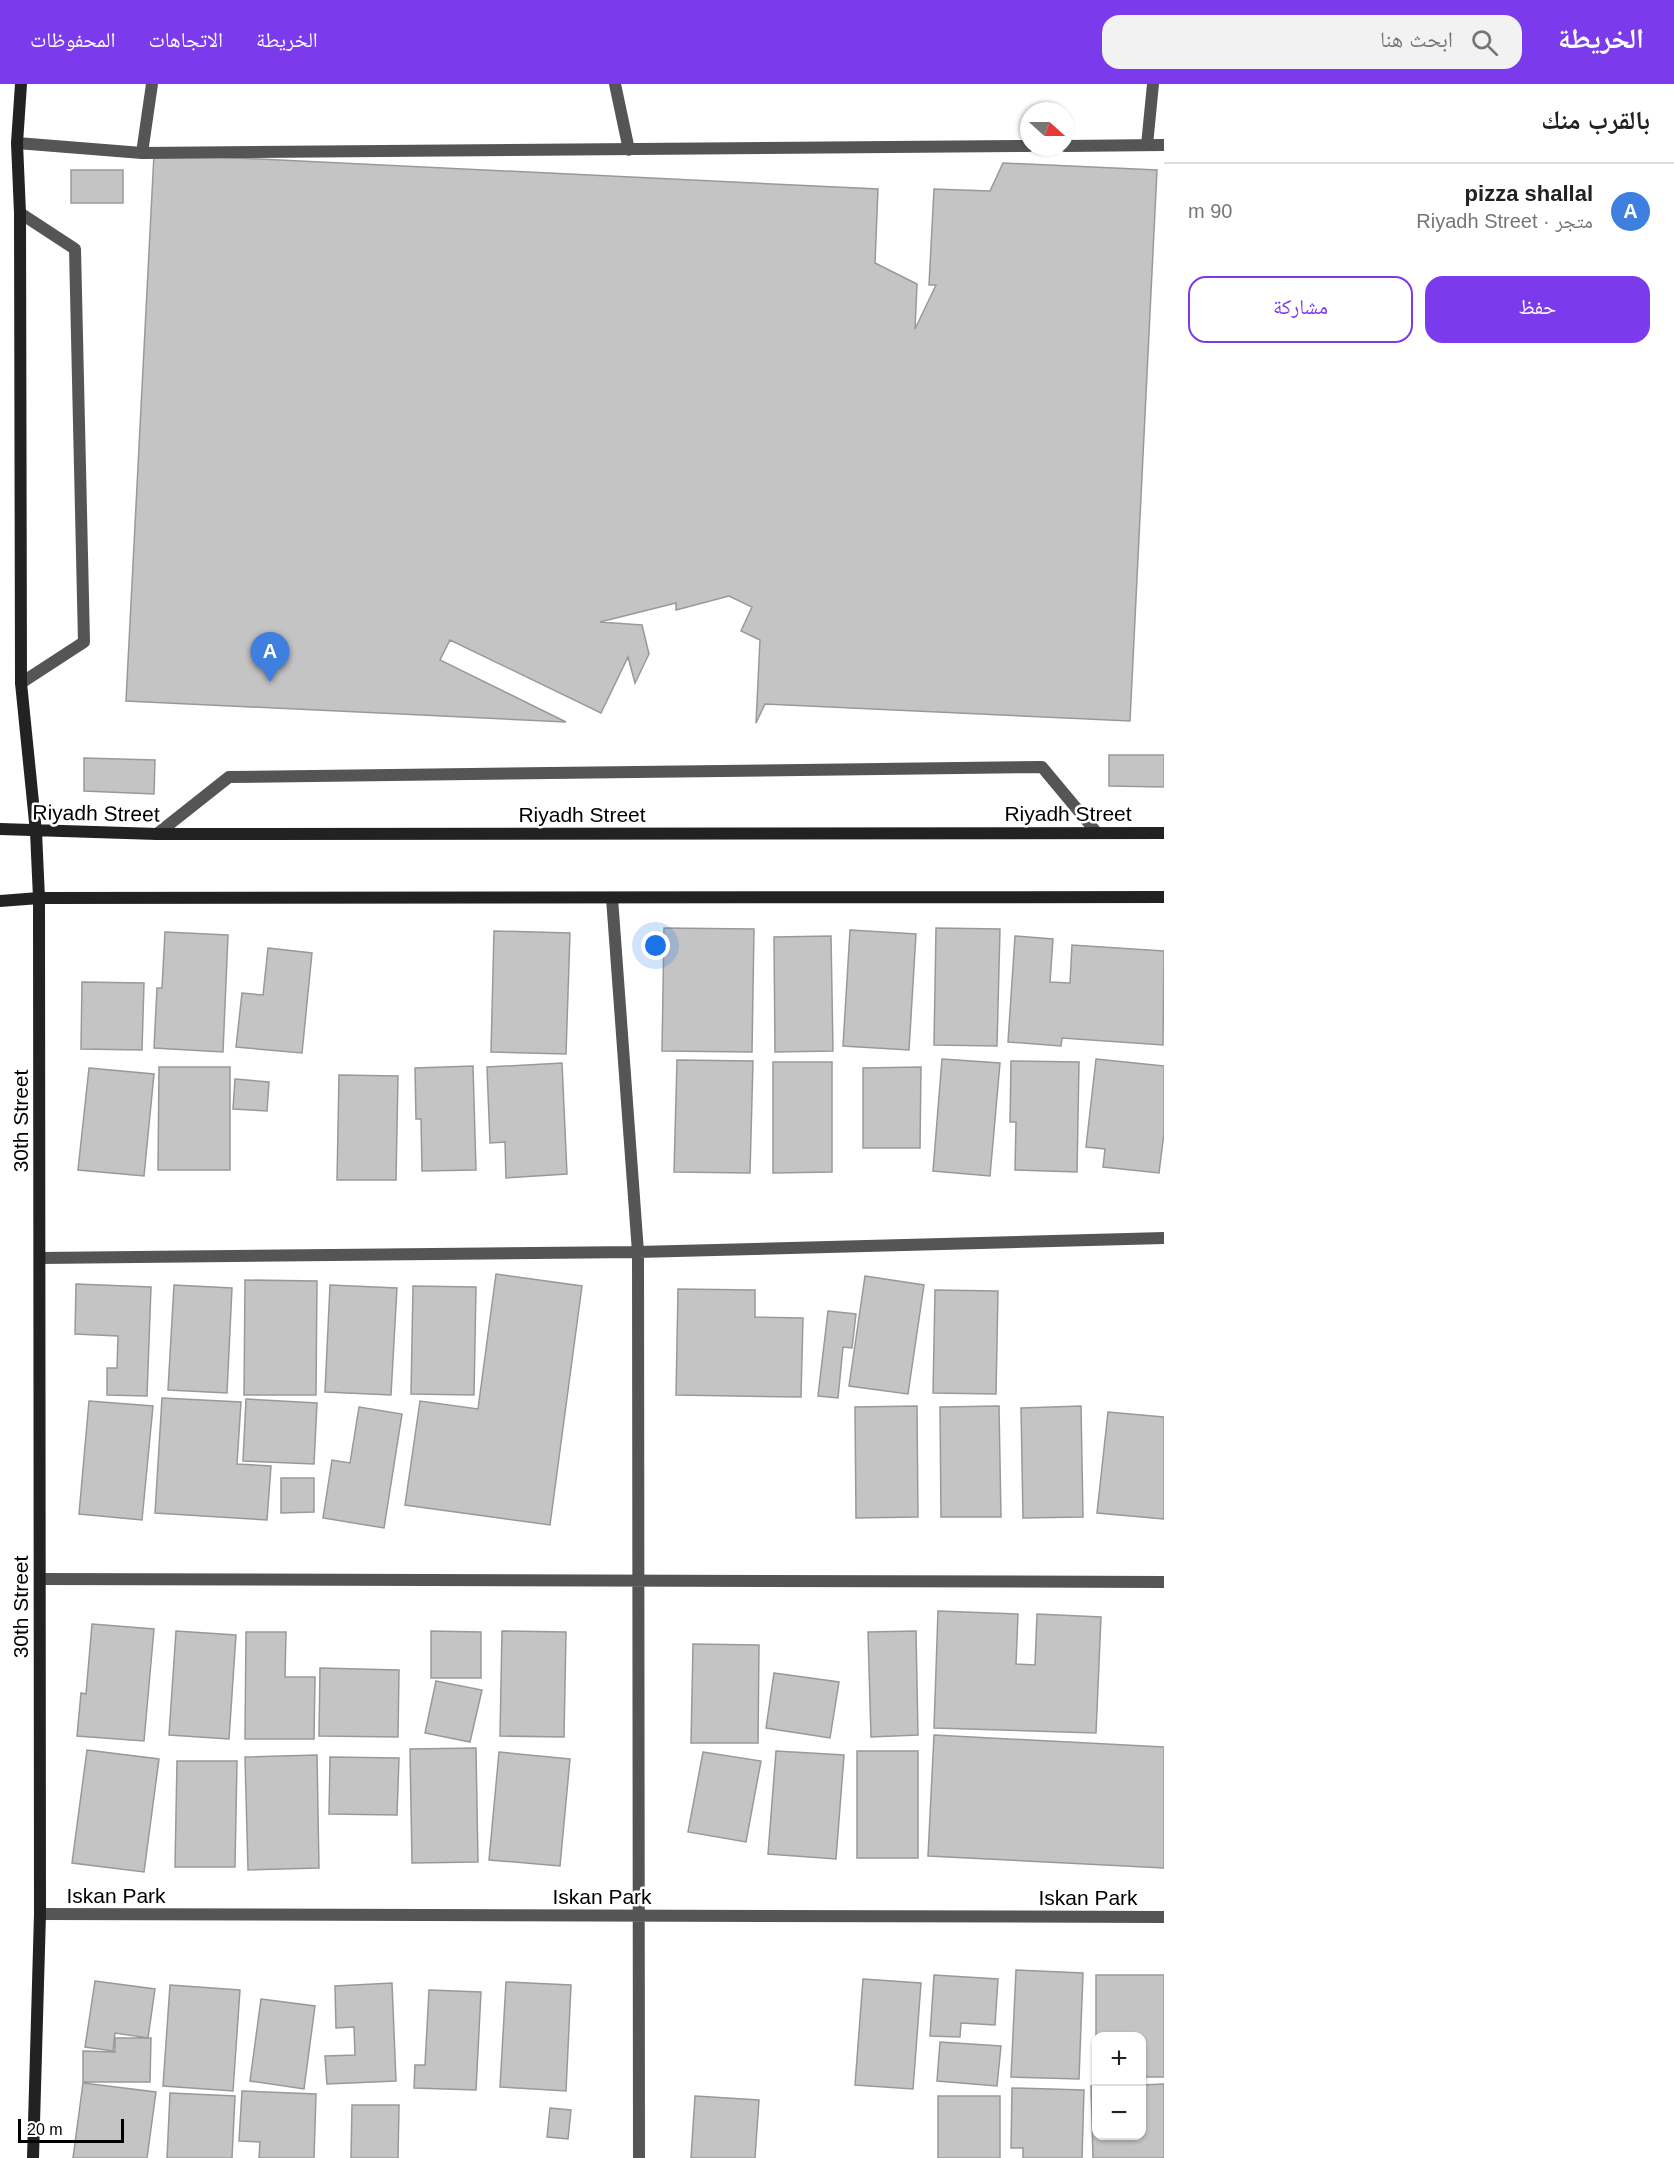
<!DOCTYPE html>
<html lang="ar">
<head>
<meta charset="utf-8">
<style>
	:root { --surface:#fff; --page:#f2f2f2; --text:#222; --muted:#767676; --line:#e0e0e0; --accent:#7c3aed }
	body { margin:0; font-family:Arial,"Noto Naskh Arabic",sans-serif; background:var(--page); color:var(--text); direction:rtl }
	.controls { position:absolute; right:18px; bottom:18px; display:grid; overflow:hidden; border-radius:12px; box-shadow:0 2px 4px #0004 }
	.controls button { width:54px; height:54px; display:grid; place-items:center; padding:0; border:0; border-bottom:2px solid var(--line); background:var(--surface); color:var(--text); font:30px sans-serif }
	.compass { position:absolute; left:1020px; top:18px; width:54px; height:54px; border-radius:50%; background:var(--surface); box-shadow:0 2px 4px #0004; rotate:111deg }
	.scale { position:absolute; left:18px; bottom:15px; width:106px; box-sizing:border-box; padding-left:6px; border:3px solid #000; border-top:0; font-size:16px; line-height:21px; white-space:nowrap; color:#000; -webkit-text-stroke:4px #fff; paint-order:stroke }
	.you { position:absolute; left:656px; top:862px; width:21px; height:21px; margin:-15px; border:4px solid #fff; border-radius:50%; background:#1a73e8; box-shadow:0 0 0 9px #1a73e833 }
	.badge { display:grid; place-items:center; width:39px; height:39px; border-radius:50%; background:var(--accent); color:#fff; font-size:20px; font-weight:700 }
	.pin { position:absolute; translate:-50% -50px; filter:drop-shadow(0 2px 3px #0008) }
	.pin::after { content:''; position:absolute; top:32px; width:21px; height:18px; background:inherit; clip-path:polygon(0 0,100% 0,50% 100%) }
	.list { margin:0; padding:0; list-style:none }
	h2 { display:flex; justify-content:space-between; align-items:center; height:78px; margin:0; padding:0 24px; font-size:26px }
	h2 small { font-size:20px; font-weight:400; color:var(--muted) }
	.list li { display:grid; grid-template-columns:39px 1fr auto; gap:18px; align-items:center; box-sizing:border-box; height:96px; padding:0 24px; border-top:2px solid var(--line) }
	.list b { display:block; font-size:22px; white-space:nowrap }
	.list p { margin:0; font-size:20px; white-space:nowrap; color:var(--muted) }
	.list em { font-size:20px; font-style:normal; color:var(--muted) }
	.actions { display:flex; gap:12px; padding:18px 24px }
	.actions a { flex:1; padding:14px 0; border:2px solid var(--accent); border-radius:18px; text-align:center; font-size:21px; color:var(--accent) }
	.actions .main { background:var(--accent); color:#fff }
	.icon { flex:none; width:33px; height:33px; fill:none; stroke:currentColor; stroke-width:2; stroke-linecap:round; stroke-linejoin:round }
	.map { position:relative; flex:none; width:1164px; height:2074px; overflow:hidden; direction:ltr }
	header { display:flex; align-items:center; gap:36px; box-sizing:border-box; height:84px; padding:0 30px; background:var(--accent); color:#fff }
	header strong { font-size:28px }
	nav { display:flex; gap:33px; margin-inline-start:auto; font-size:21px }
	.search { width:420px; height:54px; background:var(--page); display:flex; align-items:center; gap:15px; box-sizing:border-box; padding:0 21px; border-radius:18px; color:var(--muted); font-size:22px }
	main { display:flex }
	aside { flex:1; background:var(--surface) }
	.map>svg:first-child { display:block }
	.building { fill:#c4c4c4; stroke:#999; stroke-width:1.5 }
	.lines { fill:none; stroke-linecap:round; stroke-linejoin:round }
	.street { stroke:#555; stroke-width:12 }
	.secondary { stroke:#222; stroke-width:12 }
	.labels { text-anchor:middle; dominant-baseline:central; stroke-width:5; stroke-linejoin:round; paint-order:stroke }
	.street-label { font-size:21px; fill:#000; stroke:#fff }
</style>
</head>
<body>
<header>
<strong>الخريطة</strong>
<div class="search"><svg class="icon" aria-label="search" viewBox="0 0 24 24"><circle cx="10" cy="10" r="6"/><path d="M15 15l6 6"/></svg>ابحث هنا</div>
<nav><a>الخريطة</a><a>الاتجاهات</a><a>المحفوظات</a></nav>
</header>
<main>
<aside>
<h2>بالقرب منك<small></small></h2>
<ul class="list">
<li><span class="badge" style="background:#3f7fe0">A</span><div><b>pizza shallal</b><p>متجر · Riyadh Street</p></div><em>90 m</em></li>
</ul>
<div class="actions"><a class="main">حفظ</a><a>مشاركة</a></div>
</aside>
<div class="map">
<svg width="1164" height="2074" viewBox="0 0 1164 2074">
	<rect width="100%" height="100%" fill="#fff"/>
	<path class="building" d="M154,70L878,105L875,179L917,200L915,245L936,201H929L934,105L990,107L1003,79L1157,86L1130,637L765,620L756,639L760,556L741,547L752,523L729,512L676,526V519L600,538L642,541L649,570L635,599L628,573L601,629L450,556L440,576L566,638L126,617Z
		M71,86H123V119H71Z
		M1109,671H1164V703L1109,702Z
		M84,674L155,676L154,710L84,707Z
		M664,844L754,845L752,968L662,967Z
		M936,844L1000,845L997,962L934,961Z
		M850,846L916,850L909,966L843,962Z
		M494,847L570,849L566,970L491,968Z
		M165,848L228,851L223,968L154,964L157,904H162Z
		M831,852L833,967L775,968L774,853Z
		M1015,852L1053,855L1050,898L1070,899L1072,861L1164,867L1163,961L1062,954L1061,962L1008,958Z
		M268,864L312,869L302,969L236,963L242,909L263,911Z
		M82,898L144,899L142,966L81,965Z
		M942,975L1000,979L990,1092L933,1087Z
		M1096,975L1164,982V1049L1159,1089L1103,1083L1105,1065L1086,1063Z
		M677,976L753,977L750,1089L674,1088Z
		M1011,977L1079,978L1077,1088L1015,1086L1016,1038H1010Z
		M773,978H832V1088L773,1089Z
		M562,979L567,1090L506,1094L505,1058L490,1059L487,983Z
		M473,982L476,1086L422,1087L421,1035H416L415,984Z
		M159,983H230V1086H158Z
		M921,983L920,1064H863V984Z
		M89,984L154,990L144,1092L78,1086Z
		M339,991L398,992L396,1096H337Z
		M235,995L269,998L267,1027L233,1025Z
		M496,1190L582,1202L550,1441L405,1421L420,1317L478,1325Z
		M865,1192L924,1201L908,1310L849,1302Z
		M245,1196L317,1197L316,1311H244Z
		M76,1200L151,1203L147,1312L107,1311V1284H117L118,1252L75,1250Z
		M174,1201L232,1204L227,1309L168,1306Z
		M330,1201L397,1204L391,1311L325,1308Z
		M413,1202L476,1203L474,1311L411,1310Z
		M678,1205L755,1206V1233L803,1234L801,1313L676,1311Z
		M935,1206L998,1207L996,1310L933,1309Z
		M828,1227L856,1230L852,1264L843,1263L838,1314L818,1312Z
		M162,1314L241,1318L237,1380L271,1382L267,1436L155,1429Z
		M246,1315L317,1319L314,1380L243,1377Z
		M89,1317L153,1322L142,1436L79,1430Z
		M917,1322L918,1433L856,1434L855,1323Z
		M999,1322L1001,1433H941L940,1323Z
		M1081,1322L1083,1433L1023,1434L1021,1324Z
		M359,1323L402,1330L384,1444L323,1434L332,1376L350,1379Z
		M1108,1328L1164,1333V1435L1097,1429Z
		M281,1394H314V1428L281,1429Z
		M938,1527L1018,1530L1016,1580L1035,1581L1037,1530L1101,1533L1096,1649L934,1644Z
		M92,1540L154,1545L144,1657L77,1652L81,1609L86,1610Z
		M176,1547L236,1551L229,1655L169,1651Z
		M431,1547L481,1548V1594H431Z
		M502,1547L566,1548L564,1653L500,1652Z
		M916,1547L918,1651L871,1653L868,1548Z
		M246,1548H286L285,1593H315L314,1655H245Z
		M693,1560L759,1561L758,1659H691Z
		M320,1584L399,1586L398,1653L319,1652Z
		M774,1589L839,1598L830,1654L766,1644Z
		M436,1597L482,1606L470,1658L425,1649Z
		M934,1651L1164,1663V1784L928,1772Z
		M476,1664L478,1778L412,1779L410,1665Z
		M87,1666L159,1675L144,1788L72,1779Z
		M776,1667L844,1671L836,1775L768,1770Z
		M857,1667H918V1774H857Z
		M499,1668L570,1675L560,1782L489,1776Z
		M703,1668L761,1677L746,1758L688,1748Z
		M317,1671L319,1784L248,1786L245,1673Z
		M330,1673L399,1674L397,1731L329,1730Z
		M177,1677H237L235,1783H175Z
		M1016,1886L1083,1889L1079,1995L1011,1993Z
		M934,1891L998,1895L995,1941L961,1939L960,1953L930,1952Z
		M1096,1891H1164V1993H1142V1952H1096V1993Z
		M863,1895L921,1899L913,2005L855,2001Z
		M95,1897L155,1905L148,1954L115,1949L113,1967L85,1963Z
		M506,1898L571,1901L566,2007L500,2003Z
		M392,1899L396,1997L327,2000L325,1972L355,1971L354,1943L336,1944L335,1902Z
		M170,1901L240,1906L233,2007L163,2002Z
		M429,1906L481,1908L476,2006L414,2004L415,1981H425Z
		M261,1915L315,1922L304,2005L250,1997Z
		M115,1954H151L150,1998H83V1967L115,1968Z
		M940,1958L1001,1962L997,2002L937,1997Z
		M83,1999L156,2008L147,2074H73Z
		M1164,2000V2074H1093L1091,2002H1096V2052H1142V2001Z
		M1012,2004L1084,2006L1082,2074H1023V2064H1011Z
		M242,2007L316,2010L314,2074H259L260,2058L239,2057Z
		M170,2009L235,2012L232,2074H167Z
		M695,2012L759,2016L755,2074H691Z
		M938,2012H1000V2074H938Z
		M352,2021H399L398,2074H351Z
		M550,2024L571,2026L568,2055L547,2053Z"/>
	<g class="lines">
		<path class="street" d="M615,0L629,66
			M17,59L142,69L1029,62
			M1147,61L1153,0
			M1065,62L1164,61
			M142,69L152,0
			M20,129L75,165L84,558L21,599
			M157,750L229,693L1042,683L1097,749
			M612,814L638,1168L639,2074
			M40,1174L638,1168L1164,1154
			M40,1495L1164,1498
			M40,1830L1164,1833"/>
		<path class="secondary" d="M21,0L17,59L20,129L21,599L36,748L39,814L40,1830L33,2074
			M0,745L157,750L1164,749
			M0,817L39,814L1164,813"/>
	</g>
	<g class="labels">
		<g class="street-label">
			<text transform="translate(96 729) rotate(1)">Riyadh Street</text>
			<text x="1068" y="729">Riyadh Street</text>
			<text x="582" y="730">Riyadh Street</text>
			<text transform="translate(20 1037) rotate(-90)">30th Street</text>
			<text transform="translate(20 1523) rotate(-90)">30th Street</text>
			<text x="116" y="1811">Iskan Park</text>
			<text x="602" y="1812">Iskan Park</text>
			<text x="1088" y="1813">Iskan Park</text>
		</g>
	</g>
</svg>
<div class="controls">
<button>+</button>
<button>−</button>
</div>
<svg class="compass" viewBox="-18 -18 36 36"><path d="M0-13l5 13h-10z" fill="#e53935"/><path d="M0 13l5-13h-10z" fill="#767676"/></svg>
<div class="scale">20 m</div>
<div class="you"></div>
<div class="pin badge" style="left:270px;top:598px;background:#3f7fe0">A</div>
</div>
</main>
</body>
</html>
